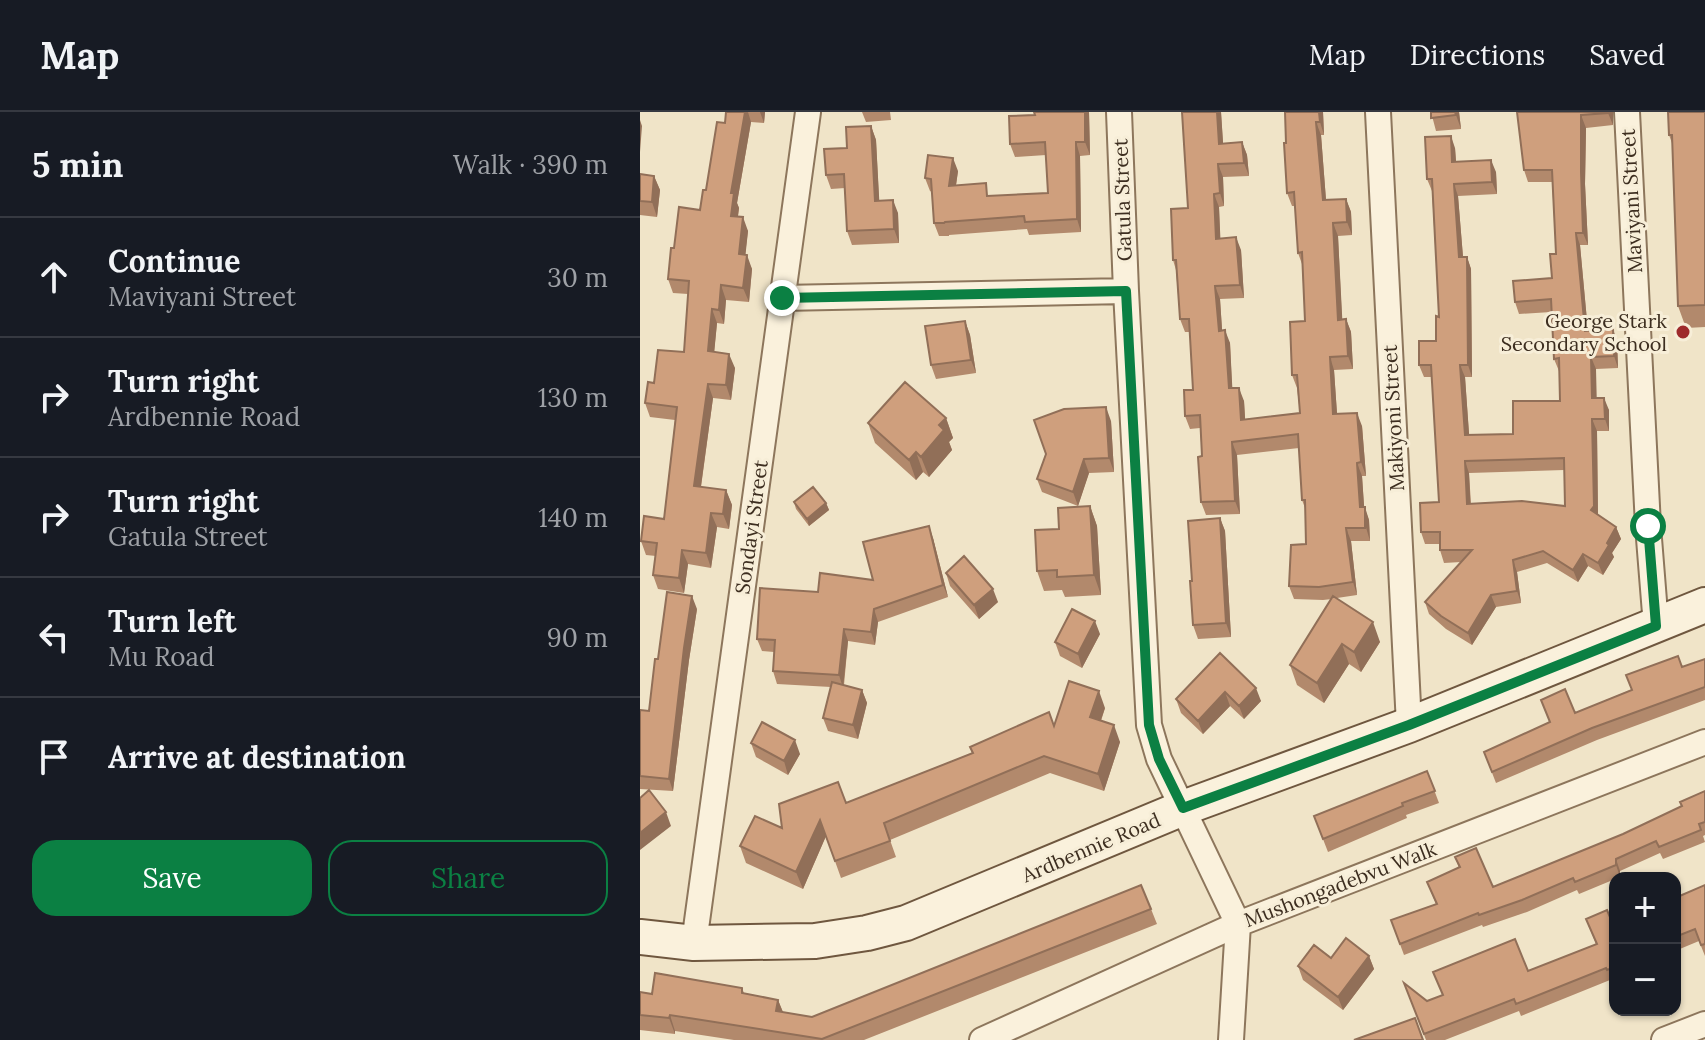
<!DOCTYPE html>
<html lang="en">
<head>
<meta charset="utf-8">
<style>
	:root { --surface:#171b24; --page:#20242c; --text:#f1f3f6; --muted:#9ea1a6; --line:#363941; --accent:#0b8043 }
	body { margin:0; font-family:Lora,serif; background:var(--page); color:var(--text) }
	.controls { position:absolute; right:24px; bottom:24px; display:grid; overflow:hidden; border-radius:16px; box-shadow:0 2px 6px #0004 }
	.controls button { width:72px; height:72px; display:grid; place-items:center; padding:0; border:0; border-bottom:2px solid var(--line); background:var(--surface); color:var(--text); font:40px sans-serif }
	.stop { position:absolute; width:24px; height:24px; margin:-18px; border:6px solid #0b8043; border-radius:50%; background:#fff }
	.stop.end { background:#0b8043; border-color:#fff; box-shadow:0 2px 8px #0008 }
	.list { margin:0; padding:0; list-style:none }
	h2 { display:flex; justify-content:space-between; align-items:center; height:104px; margin:0; padding:0 32px; font-size:34px }
	h2 small { font-size:26px; font-weight:400; color:var(--muted) }
	.list li { display:grid; grid-template-columns:52px 1fr auto; gap:24px; align-items:center; box-sizing:border-box; height:120px; padding:0 32px; border-top:2px solid var(--line) }
	.list b { display:block; font-size:30px; white-space:nowrap }
	.list p { margin:0; font-size:26px; white-space:nowrap; color:var(--muted) }
	.list em { font-size:26px; font-style:normal; color:var(--muted) }
	.actions { display:flex; gap:16px; padding:24px 32px }
	.actions a { flex:1; padding:18px 0; border:2px solid var(--accent); border-radius:24px; text-align:center; font-size:28px; color:var(--accent) }
	.actions .main { background:var(--accent); color:#fff }
	.icon { flex:none; width:44px; height:44px; fill:none; stroke:currentColor; stroke-width:2; stroke-linecap:round; stroke-linejoin:round }
	.map { position:relative; flex:none; width:1065px; height:928px; overflow:hidden }
	header { display:flex; align-items:center; gap:48px; box-sizing:border-box; height:112px; padding:0 40px; background:var(--surface); border-bottom:2px solid var(--line) }
	header strong { font-size:38px }
	nav { display:flex; gap:44px; margin-inline-start:auto; font-size:28px }
	main { display:flex }
	aside { flex:1; background:var(--surface) }
	.map>svg:first-child { display:block }
	.lines { fill:none; stroke-linecap:round; stroke-linejoin:round }
	.street-casing { stroke:#8d765c; stroke-width:28 }
	.secondary-casing { stroke:#6f573f; stroke-width:38 }
	.street { stroke:#faf1dc; stroke-width:24 }
	.secondary { stroke:#faf1dc; stroke-width:34 }
	.wall { fill:#b2896c; fill-rule:evenodd }
	.shaded-wall { fill:#916f58 }
	.building { fill:#cf9f7d; stroke:#916f58; stroke-width:2; fill-rule:evenodd }
	.route { stroke:#0b8043; stroke-width:10 }
	.poi-dot { fill:#9e2a2b; stroke:#f7eed8; stroke-width:3 }
	.labels { text-anchor:middle; dominant-baseline:central; stroke-width:6; stroke-linejoin:round; paint-order:stroke }
	.street-label { font-size:20px; fill:#3d2e20; stroke:#f7eed8 }
	.poi-label { font-size:20px; fill:#3d2e20; stroke:#f7eed8; text-anchor:end }
</style>
</head>
<body>
<header>
<strong>Map</strong>
<nav><a>Map</a><a>Directions</a><a>Saved</a></nav>
</header>
<main>
<aside>
<h2>5 min<small>Walk · 390 m</small></h2>
<ul class="list">
<li><svg class="icon" aria-label="ahead" viewBox="0 0 24 24"><path d="M12 20V5M6 11l6-6 6 6"/></svg><div><b>Continue</b><p>Maviyani Street</p></div><em>30 m</em></li>
<li><svg class="icon" aria-label="right" viewBox="0 0 24 24"><path d="M7 20v-9h11M14 6l5 5-5 5"/></svg><div><b>Turn right</b><p>Ardbennie Road</p></div><em>130 m</em></li>
<li><svg class="icon" aria-label="right" viewBox="0 0 24 24"><path d="M7 20v-9h11M14 6l5 5-5 5"/></svg><div><b>Turn right</b><p>Gatula Street</p></div><em>140 m</em></li>
<li><svg class="icon" aria-label="left" viewBox="0 0 24 24"><path d="M17 20v-9H6M10 6l-5 5 5 5"/></svg><div><b>Turn left</b><p>Mu Road</p></div><em>90 m</em></li>
<li><svg class="icon" aria-label="arrive" viewBox="0 0 24 24"><path d="M6 21V4h12l-3 4 3 4H6"/></svg><div><b>Arrive at destination</b></div></li>
</ul>
<div class="actions"><a class="main">Save</a><a>Share</a></div>
</aside>
<div class="map">
<svg width="1065" height="928" viewBox="0 0 1065 928">
	<rect width="100%" height="100%" fill="#f0e4c8"/>
	<g class="lines">
		<g class="street-casing">
			<path id="street" d="M479,0L486,179L509,613L519,647L598,812L591,928
				M738,0L769,613
				M987,0L1008,414L1016,514
				M142,186L486,179
				M54,831L168,0
				M342,928L598,812L1065,630
				M1024,928L1065,912"/>
		</g>
		<g class="secondary-casing">
			<path id="secondary" d="M0,825L54,831L175,829L227,821L266,811L543,696L769,613L1065,493"/>
		</g>
		<use href="#street" class="street"/>
		<use href="#secondary" class="secondary"/>
	</g>
	<path class="wall" d="M86,0H125L124,11L111,10L97,91L99,96L98,104L108,119L105,143L112,157L109,190L86,188L84,212L77,211L74,240L95,256L91,288L73,286L61,375L86,378L92,393L89,417L77,415L71,456L48,452L44,481L18,477L13,463L16,444L6,443L1,429L24,407L35,308L10,305L5,291L14,271L44,240L48,182L33,181L28,167L34,136L60,98L85,11Z
		M222,0H250L251,8L226,10Z
		M394,0H449L450,43L440,44L441,120L389,123L387,117L309,123V124H299L294,111L292,80L290,79L285,66L318,59L316,73L350,84L408,81L406,43L375,45L370,32L395,3Z
		M542,0H581L583,32L602,30L607,43L609,64L583,65L584,94L579,95L580,127L601,138L604,186L580,187L582,218L590,231L592,276L604,289L605,308L660,301L657,276L652,263L665,209L662,152L658,141L655,94H652L647,81L646,31L683,0L684,23H681L686,88L706,87L711,100L712,123L698,124L702,208L706,207L711,220L713,257L694,258L697,302L722,314L726,364H722L724,395L729,408L730,429H711L717,483L697,486L740,530L721,560L709,552L684,591L657,573L650,553L692,487L683,488L654,487L649,474L666,432L665,396L662,388L659,336L597,343L600,402L566,403L561,390L562,344L560,316L550,317L545,304L553,278L550,220H545L540,207L536,158L533,148L548,96Z
		M791,0H819L821,17L796,19Z
		M877,0H973V13L946,16L945,72L948,133H940L948,219L977,229L978,256L956,257V286L969,298V319H957L958,403L976,415L981,427L972,441L974,445L963,463L948,454L938,470L907,451L877,460L881,491L856,495L832,533L806,517L789,502L785,490L821,450L804,451L800,438V432H785L781,420L799,390L792,265H784L779,253L796,229L799,205L792,79L787,67L815,36L816,50L856,60L857,82L818,84L823,145H827L831,157L832,265H825L829,323L873,322L920,289L919,259L914,247L911,200L879,202L875,190L912,166L916,142L912,70H888L884,58ZM924,358L925,394L831,392L829,361Z
		M1065,0V215L1046,216L1038,194L1032,31L1029,23Z
		M231,14L236,28L239,88L258,101L259,131L212,133L207,119L205,76L191,77L186,63L207,36Z
		M0,62L14,64L20,78L17,105L0,103Z
		M325,209L330,223L336,261L296,267L291,253Z
		M306,306L313,326L309,330L312,338L289,365L283,360L276,368L235,331L228,311Z
		M471,309L474,360L449,361L438,394L402,380L397,367Z
		M154,390L186,391L189,398L169,414L156,397Z
		M450,394L457,414L461,483L425,485L422,478L404,479L397,459L419,417Z
		M580,406L585,419L591,525L558,527L553,513L552,469Z
		M293,426L308,485L238,510L235,533L208,529L204,573L222,578L227,591L218,627L188,619L183,606L191,575L137,572L133,559L134,540L122,539L117,527L178,480L233,468Z
		M306,461L358,490L339,507L310,474Z
		M57,497L49,548L33,679L0,677V598L9,599L18,547Z
		M460,522L442,556L420,544L415,530Z
		M580,541L621,589L604,607L590,594L563,622L541,601L536,587Z
		M1065,547V588L957,628L856,671L844,640L910,610L901,588L935,601Z
		M465,596L461,609L480,630L464,679L410,661L250,728L256,745L201,766L186,724L163,777L106,751L100,734L142,716L332,641L330,635L414,614Z
		M111,631L160,642L148,663L116,645Z
		M787,659L799,691L766,703L767,706L688,740L674,704Z
		M1065,679V723L1063,724L1065,730L1023,747L1020,741L980,759V765L939,782L937,778L887,800L843,815L842,813L764,843L751,808L796,792L787,770L819,756L815,745L853,775L983,722L1042,694Z
		M1065,773V844L1059,829L1035,839V786Z
		M511,797L517,812L224,928H94L35,919V922L0,918V880L12,882L102,876L104,881L138,888L143,900L172,905Z
		M946,807L975,817V869L971,870L970,868L881,904L879,899L805,928H786L764,871L787,889L888,859L956,832Z
		M729,844L734,857L703,898L663,868L658,854L691,846Z"/>
	<path class="shaded-wall" d="M105,0H108L111,10L97,91L99,96L96,118L91,104V81Z
		M120,0H125L124,11Z
		M445,0H449L450,43L445,30Z
		M577,0H581L584,45L579,32Z
		M679,0H683L684,23L680,10Z
		M815,0H819L821,17L816,3Z
		M968,0H973V13L968,1Z
		M941,3L946,16L945,72L948,133L943,121L941,60Z
		M0,8L2,14L0,40Z
		M676,10L681,23L687,101L683,88Z
		M231,14L236,28L240,102L235,89Z
		M811,24L815,36L817,63L812,50Z
		M436,30L440,44L441,120L437,107Z
		M602,30L607,43L609,64L604,51Z
		M313,46L318,59L314,87L309,74Z
		M851,48L856,60L857,82L852,70Z
		M578,52L583,65L584,94L580,81Z
		M14,64L20,78L17,105L12,90Z
		M814,72L818,84L824,157L819,145Z
		M574,82L579,95L581,140L576,127Z
		M706,87L711,100L712,123L707,110Z
		M253,88L258,101L259,131L254,117Z
		M103,105L108,119L104,157L99,142Z
		M693,111L698,124L703,221L698,208Z
		M936,121L940,133L949,231L945,219Z
		M596,125L601,138L604,186L600,173Z
		M107,143L112,157L109,190L103,176Z
		M827,145L831,157L832,265L828,253Z
		M81,173L86,188L84,212L79,198Z
		M575,174L580,187L583,232L579,219Z
		M72,197L77,211L73,253L68,239Z
		M706,207L711,220L713,257L708,244Z
		M325,209L330,223L336,261L331,248Z
		M973,217L977,229L978,256L974,244Z
		M585,218L590,231L593,289L589,276Z
		M89,242L95,256L91,288L86,273Z
		M690,245L694,258L698,316L693,302Z
		M951,245L956,257L957,298L952,286Z
		M820,253L825,265L830,335L825,323Z
		M68,272L73,286L59,388L54,374Z
		M599,276L604,289L606,321L601,308Z
		M964,286L969,298V319L965,307Z
		M466,295L471,309L474,360L469,346Z
		M717,301L722,314L726,364L721,350Z
		M306,306L313,326L309,330L312,338L289,365L281,345L299,313Z
		M952,307L957,319L958,406L951,398Z
		M592,330L597,343L600,402L595,389Z
		M276,340L283,360L276,368L269,348Z
		M444,347L449,361L438,394L433,380Z
		M825,349L829,361L831,404L827,392Z
		M717,351L722,364L725,407V395L729,408L730,429L720,395Z
		M86,378L92,393L89,417L83,402Z
		M186,391L189,398L169,414L167,407Z
		M450,394L457,414L461,483L454,463Z
		M71,401L77,415L71,456L66,441Z
		M580,406L585,419L591,525L586,511Z
		M289,414L293,426L308,485L303,473Z
		M976,415L981,427L972,441L974,445L963,463L958,451L967,431Z
		M706,416L711,429L717,483L713,470Z
		M42,438L48,452L44,481L39,466Z
		M943,442L948,454L938,470L933,458Z
		M873,448L877,460L881,491L877,479Z
		M353,477L358,490L339,507L334,493Z
		M851,483L856,495L832,533L828,521Z
		M52,484L57,497L49,548L33,679L29,667L44,536Z
		M234,497L238,510L235,533L231,520Z
		M455,509L460,522L442,556L438,542Z
		M733,510L740,530L721,560L714,540Z
		M204,517L208,529L203,576L199,563Z
		M702,532L709,552L684,591L677,571Z
		M616,576L621,589L604,607L599,594Z
		M222,578L227,591L218,627L213,613Z
		M459,579L465,596L456,622L450,605Z
		M585,580L590,594L563,622L558,609Z
		M474,613L480,630L464,679L458,662Z
		M155,628L160,642L148,663L144,649Z
		M26,700L31,714L0,738V721Z
		M180,708L186,724L163,777L156,760Z
		M976,747L980,759V765L976,753Z
		M729,844L734,857L703,898L698,885Z
		M138,888L144,903L136,899Z
		M30,903L35,919V922L29,906Z"/>
	<path class="building" d="M86,0H105L91,81H94L91,104L103,105L99,142L107,143L103,176L81,173L79,198L72,197L68,239L89,242L86,273L68,272L54,374L86,378L83,402L71,401L66,441L42,438L39,466L13,463L17,431L1,429L4,404L24,407L37,295L5,291L8,270L14,271L18,238L44,240L49,169L28,167L31,136H34L39,95L60,98L63,78H66L77,10L85,11Z
		M394,0H445V30H436L437,107L385,110L384,104L305,110L304,111H294L291,67L285,66L288,43L313,46L309,74L346,71L347,84L408,81L405,30L370,32L369,4L395,3Z
		M542,0H577L579,32L602,30L604,51L578,52L580,81L574,82L576,127L596,125L600,173L575,174L579,219L585,218L589,276H599L601,308L660,301L657,263H652L650,210L665,209L662,140L658,141L654,80L647,81L644,31H646L645,0H679L680,10H676L683,88L706,87L707,110L693,111L698,208L706,207L708,244L690,245L693,302L717,301L721,350L717,351L720,395H725V416H706L713,470L679,475L649,474L651,433L666,432L665,388H662L658,322L592,330L595,389L561,390L558,345L562,344L560,303L545,304L544,278H553L549,207H540L536,148H533L531,97L548,96Z
		M791,0H815L816,3L791,6Z
		M877,0H968V1L941,3V60L943,121H936L945,219L973,217L974,244L951,245L952,286H964L965,307H952L954,394L951,398L976,415L967,431L969,433L958,451L943,442L933,458L903,439L873,448L877,479L851,483L828,521L801,504L785,490L832,438H800V420H781L780,391L799,390L791,253H779V229H796V204L799,205L792,67H787L785,25L811,24L812,50L851,48L852,70L814,72L819,145H827L828,253H820L825,323L873,322V289H920L919,246L914,247L911,187L875,190L873,169L912,166L910,142H916L912,58H884ZM924,346L925,394L882,389L827,392L825,349Z
		M1028,0H1065V193L1038,194L1032,23H1029Z
		M231,14L235,89L253,88L254,117L207,119L204,62L186,63L184,37L207,36L206,15Z
		M0,62L14,64L12,90L0,89Z
		M325,209L331,248L291,253L285,214Z
		M265,270L306,306L299,313L304,318L281,345L276,340L269,348L228,311Z
		M466,295L469,346L444,347L433,380L397,367L406,342L394,308L424,297Z
		M173,375L186,391L167,407L154,390Z
		M450,394L454,463L417,465V458L397,459L395,418L419,417L418,396Z
		M580,406L586,511L553,513L550,469H552L548,409Z
		M289,414L303,473L234,497L231,520L204,517L199,563L133,559L135,528L117,527L120,476L178,480L180,461L233,468L223,430Z
		M324,444L353,477L334,493L306,461Z
		M27,480L52,484L44,536L29,667L0,664V598L9,599L15,547H18Z
		M693,484L733,510L714,540L702,532L677,571L650,553Z
		M432,497L455,509L438,542L415,530Z
		M580,541L616,576L599,594L585,580L558,609L536,587Z
		M1038,544L1042,555L1065,547V575L952,616L852,660L844,640L910,610L901,588L925,577L935,601L992,578L986,563Z
		M429,569L459,579L450,605L474,613L458,662L404,644L244,711L250,729L195,749L180,708L156,760L100,734L115,704L142,716L139,692L198,670L206,691L333,641L330,635L409,600L414,614Z
		M192,570L222,578L213,613L183,606Z
		M122,610L155,628L144,649L111,631Z
		M787,659L795,679L762,691L763,694L683,727L674,704Z
		M9,678L26,700L0,721V686Z
		M1065,679V710L1059,712L1061,718L1019,735L1016,729L976,747V753L935,770L933,766L882,788L839,803L838,801L760,832L751,808L797,792L787,770L820,755L815,745L836,736L853,775L983,722L1042,694L1040,690Z
		M501,773L511,797L182,927L30,903L29,906L0,903V880L12,882L15,861L102,876V881L138,888L136,899L172,905Z
		M1065,773V832L1061,833L1055,817L1035,825V786Z
		M967,798L975,817V855L967,858L966,856L876,892L874,887L784,922L764,871L787,889L803,883L793,860L875,827L888,859L957,832L946,807Z
		M706,826L729,844L698,885L658,854L674,833L691,846Z
		M775,906L783,928H714Z"/>
	<g class="lines">
		<path class="route" d="M142,186L486,179L509,613L519,647L543,696L769,613L1016,514L1008,414"/>
	</g>
	<circle class="poi-dot" cx="1043" cy="220" r="8"/>
	<g class="labels">
		<g class="street-label">
			<text transform="translate(482 88) rotate(-92)">Gatula Street</text>
			<text transform="translate(991 89) rotate(-93)">Maviyani Street</text>
			<text transform="translate(753 306) rotate(-93)">Makiyoni Street</text>
			<text transform="translate(111 415) rotate(-82)">Sondayi Street</text>
			<text transform="translate(451 735) rotate(-23)">Ardbennie Road</text>
			<text transform="translate(700 772) rotate(-21)">Mushongadebvu Walk</text>
		</g>
		<g class="poi-label">
			<text x="1027" y="208">George Stark<tspan x="1027" dy="23">Secondary School</tspan></text>
		</g>
	</g>
</svg>
<div class="controls">
<button>+</button>
<button>−</button>
</div>
<div class="stop" style="left:1008px;top:414px"></div>
<div class="stop end" style="left:142px;top:186px"></div>
</div>
</main>
</body>
</html>
